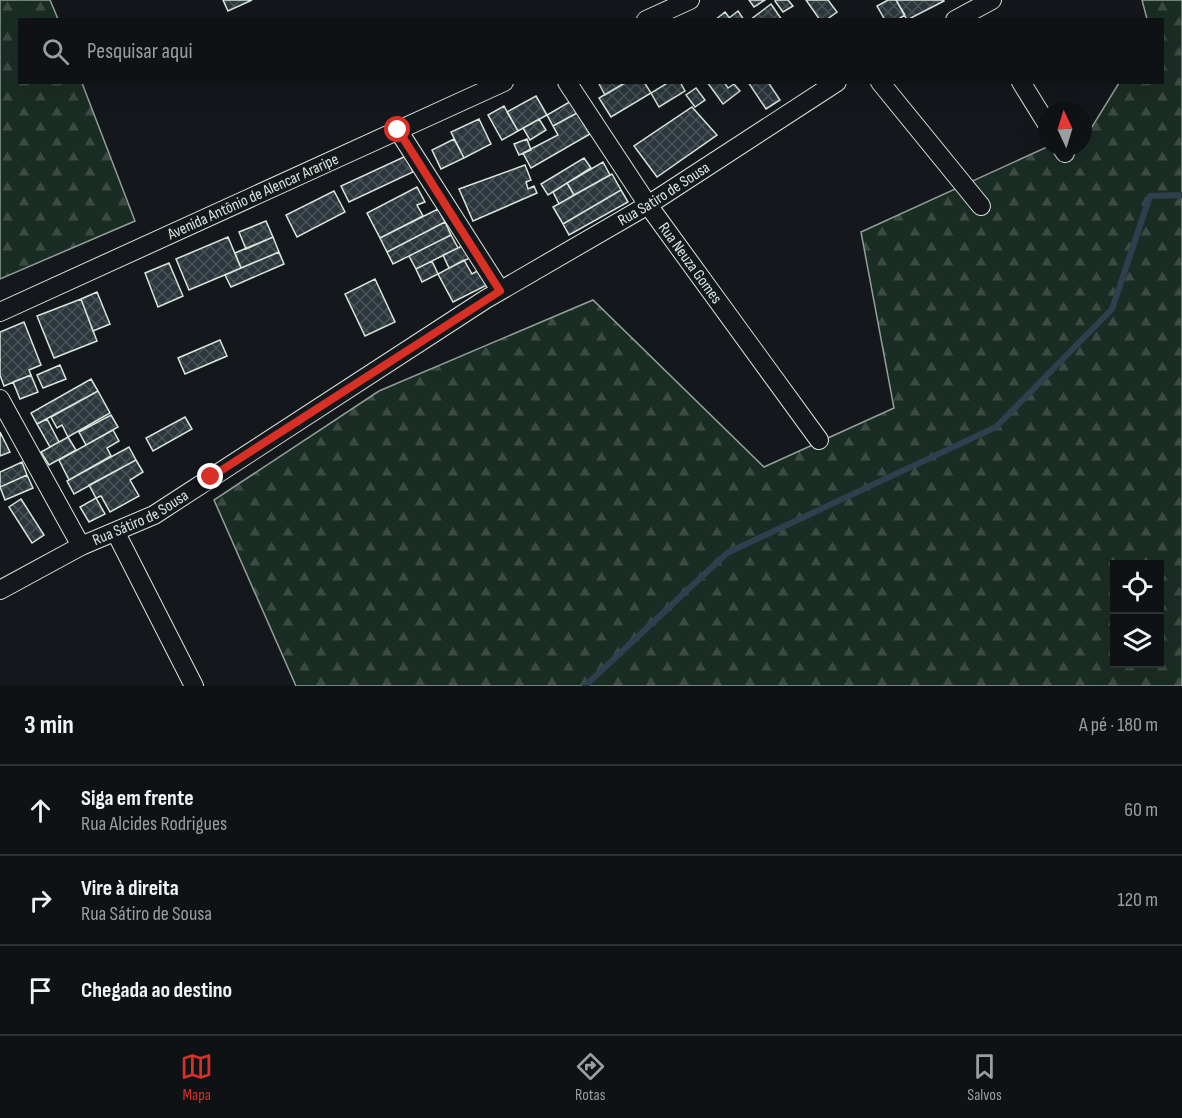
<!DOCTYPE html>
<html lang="pt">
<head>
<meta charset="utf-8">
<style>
	:root { --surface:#0f1215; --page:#1d2022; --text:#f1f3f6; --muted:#9b9ea0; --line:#2f3234; --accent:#d93025 }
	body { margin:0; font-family:"Sofia Sans Condensed",sans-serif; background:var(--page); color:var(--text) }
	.controls { position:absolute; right:18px; bottom:18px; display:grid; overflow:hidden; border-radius:0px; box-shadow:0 6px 24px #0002 }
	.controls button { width:54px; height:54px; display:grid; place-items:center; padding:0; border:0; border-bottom:2px solid var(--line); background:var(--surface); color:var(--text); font:30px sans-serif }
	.compass { position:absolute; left:1038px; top:102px; width:54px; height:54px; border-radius:50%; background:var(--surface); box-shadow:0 6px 24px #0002; rotate:356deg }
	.stop { position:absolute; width:18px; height:18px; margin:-14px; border:4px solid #d93025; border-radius:50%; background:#fff }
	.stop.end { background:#d93025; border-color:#fff; box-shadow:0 2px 6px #0008 }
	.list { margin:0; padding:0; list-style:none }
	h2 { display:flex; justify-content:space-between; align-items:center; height:78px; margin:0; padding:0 24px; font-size:26px }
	h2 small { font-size:20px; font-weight:400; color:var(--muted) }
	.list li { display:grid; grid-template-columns:39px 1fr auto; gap:18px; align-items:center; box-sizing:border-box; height:90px; padding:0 24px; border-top:2px solid var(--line) }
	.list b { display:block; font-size:22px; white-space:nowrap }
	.list p { margin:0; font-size:20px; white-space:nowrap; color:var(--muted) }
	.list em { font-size:20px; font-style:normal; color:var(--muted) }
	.icon { flex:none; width:33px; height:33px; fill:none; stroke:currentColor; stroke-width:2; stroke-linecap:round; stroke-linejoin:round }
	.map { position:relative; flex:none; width:1182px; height:686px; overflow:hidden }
	.search { position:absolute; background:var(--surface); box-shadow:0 6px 24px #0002; left:18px; right:18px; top:18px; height:66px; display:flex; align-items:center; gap:15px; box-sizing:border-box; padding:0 21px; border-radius:0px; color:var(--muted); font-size:22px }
	.sheet { height:348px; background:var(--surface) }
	nav { display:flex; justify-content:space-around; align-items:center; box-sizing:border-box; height:84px; border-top:2px solid var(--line); background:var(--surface); font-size:16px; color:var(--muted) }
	nav a { display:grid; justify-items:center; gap:3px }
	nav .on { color:var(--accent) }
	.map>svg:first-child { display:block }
	.forest { fill:url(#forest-firs); stroke:#939e99; stroke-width:1.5; fill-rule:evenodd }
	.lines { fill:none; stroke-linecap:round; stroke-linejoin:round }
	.stream { stroke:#2f3f4d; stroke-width:6 }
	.building { fill:url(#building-cross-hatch); stroke:#d8e6dc; stroke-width:1.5 }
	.minor-casing { stroke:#d8e6dc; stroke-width:20 }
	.minor { stroke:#14181c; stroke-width:18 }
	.route { stroke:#d93025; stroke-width:8 }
	.labels { text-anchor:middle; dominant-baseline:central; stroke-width:4.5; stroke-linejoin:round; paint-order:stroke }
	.street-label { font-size:16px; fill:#d8e6dc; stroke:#14181c }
</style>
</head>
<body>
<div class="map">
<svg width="1182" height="686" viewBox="0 0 1182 686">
	<defs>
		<pattern id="forest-firs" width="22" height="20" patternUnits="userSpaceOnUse" patternTransform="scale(1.5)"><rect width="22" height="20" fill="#1a2d24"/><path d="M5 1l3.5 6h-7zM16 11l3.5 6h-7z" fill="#3b4b43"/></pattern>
		<pattern id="building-cross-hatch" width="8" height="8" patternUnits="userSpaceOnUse" patternTransform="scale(1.5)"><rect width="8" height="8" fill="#2c363c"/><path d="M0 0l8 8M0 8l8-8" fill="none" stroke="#4a5358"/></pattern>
	</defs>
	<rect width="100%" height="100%" fill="#14181c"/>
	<path class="forest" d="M0,0H50L58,19L20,20V82L82,83L135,221L0,279Z
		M1142,0H1182V686H296L214,500L379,391L593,300L764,467L894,408L861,232L1047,147H1083V131L1092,127L1119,83L1162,82V20L1147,19ZM1114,564H1160V664H1114Z"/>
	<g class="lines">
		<path class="stream" d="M585,686L727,553L996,427L1112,309L1150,196L1182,195"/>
	</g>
	<path class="building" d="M223,0H252L228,11Z
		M749,0H765L754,7Z
		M776,0H788L793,6L783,12L775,1Z
		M806,0H828L837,12L826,20H820Z
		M888,0H896L905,15L897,20H885L877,6Z
		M896,0H943L944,1L907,20Z
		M771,4L782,20H750Z
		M738,11L744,20H731L729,18Z
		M725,12L731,20H715Z
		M598,82H625V83L605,95Z
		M644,82L651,93L611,117L599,98L626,82Z
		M669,82H680L685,91L659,107L651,93Z
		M707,82H724L728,88L734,84L740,91L723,104Z
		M748,82H768L780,100L766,109Z
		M696,88L705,100L695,107L686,95Z
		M536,96L547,115L518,131L507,112Z
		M571,101L577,113L553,126L547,115Z
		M504,106L518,131L502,140L488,115Z
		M692,107L717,135L657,177L634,146Z
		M577,113L590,134L531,168L523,153L558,135L553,126Z
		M479,119L491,144L464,158L451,132Z
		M539,119L546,130L530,140L523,128Z
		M454,139L464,158L441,169L432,150Z
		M527,139L531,150L519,155L514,144Z
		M406,156L413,172L349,202L341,186Z
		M584,158L591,168L548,195L541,184Z
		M603,162L610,175L574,195L567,183Z
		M525,165L531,180L526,182L528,189L534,186L537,193L473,221L459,189Z
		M612,174L621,190L563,224L553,207Z
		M567,183L574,195L559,204L553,192Z
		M417,187L425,202L417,205L423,216L380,238L367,213Z
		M621,190L628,202L569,235L563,224Z
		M334,191L345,212L297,237L286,215Z
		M438,209L445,222L387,252L380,238Z
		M266,221L273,237L246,249L239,232Z
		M445,222L451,235L393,264L387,252Z
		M451,235L458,248L416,269L409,256Z
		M228,237L241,268L189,290L176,259Z
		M273,237L279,252L241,268L235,253Z
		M466,244L472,257L449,268L443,255Z
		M279,252L284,264L231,287L225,275Z
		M464,260L472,274L479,270L487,285L453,302L438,274Z
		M432,261L438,274L422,282L416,269Z
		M169,263L183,296L158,307L145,273Z
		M375,279L395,322L365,336L345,294Z
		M97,292L110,324L93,331L81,299Z
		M81,299L97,341L54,358L37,316Z
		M24,322L41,365L29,370L31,375L4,386L0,375V332Z
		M220,340L227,356L185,374L178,358Z
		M60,365L66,379L43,388L37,375Z
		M31,375L38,392L20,399L13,382Z
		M91,379L98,391L37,424L31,413Z
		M98,391L110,413L68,437L62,425L57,428L51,417Z
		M111,415L118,427L86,445L79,432Z
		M185,417L192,429L153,451L146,438Z
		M47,419L59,442L50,447L37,424Z
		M113,430L119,441L107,448L111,456L69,480L59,460Z
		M0,432L10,452L0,456Z
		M68,437L76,450L49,465L41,452Z
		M129,447L136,460L74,494L67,481Z
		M136,460L143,472L130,480L139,496L110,512L101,496L96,498L89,485Z
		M22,462L27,475L0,487V472Z
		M27,475L33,488L5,500L0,487Z
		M96,498L105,514L89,522L80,507Z
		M21,499L44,535L32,543L9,507Z"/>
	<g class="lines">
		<g class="minor-casing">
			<g id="minor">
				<path d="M646,20L690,0"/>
				<path d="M955,20L992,0"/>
				<path id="s1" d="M567,82L648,205L819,440"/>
				<path d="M880,82L981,206"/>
				<path d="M1021,82L1047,124"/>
				<path d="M398,130L500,290"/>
				<path d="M1061,147L1065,153"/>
				<path id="s2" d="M0,312L504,82"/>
				<path d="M0,399L81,546"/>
				<path d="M116,533L194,686"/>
				<path id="s3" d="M0,590L81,546L154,515L486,299L648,205L837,82"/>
			</g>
		</g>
		<use href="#minor" class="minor"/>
	</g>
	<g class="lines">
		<path class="route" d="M211,477L500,291L398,130"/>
	</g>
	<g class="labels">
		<g class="street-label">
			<text stroke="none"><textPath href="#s3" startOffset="774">Rua Satiro de Sousa</textPath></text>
			<text stroke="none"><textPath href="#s2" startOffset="278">Avenida Antônio de Alencar Araripe</textPath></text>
			<text stroke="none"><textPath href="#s1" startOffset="219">Rua Neuza Gomes</textPath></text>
			<text stroke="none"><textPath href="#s3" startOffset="158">Rua Sátiro de Sousa</textPath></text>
		</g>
	</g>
</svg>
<div class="controls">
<button><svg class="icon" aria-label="locate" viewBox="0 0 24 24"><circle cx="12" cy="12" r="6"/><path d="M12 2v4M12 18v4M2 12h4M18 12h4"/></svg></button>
<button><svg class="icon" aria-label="layers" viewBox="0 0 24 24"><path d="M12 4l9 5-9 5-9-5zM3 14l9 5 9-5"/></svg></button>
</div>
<svg class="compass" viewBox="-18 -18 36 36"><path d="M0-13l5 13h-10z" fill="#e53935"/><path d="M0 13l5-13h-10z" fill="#9b9ea0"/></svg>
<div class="stop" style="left:398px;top:130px"></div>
<div class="stop end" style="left:211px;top:477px"></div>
<div class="search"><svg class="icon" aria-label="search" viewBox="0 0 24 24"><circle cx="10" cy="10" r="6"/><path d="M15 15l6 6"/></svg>Pesquisar aqui</div>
</div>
<section class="sheet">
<h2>3 min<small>A pé · 180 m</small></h2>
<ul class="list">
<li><svg class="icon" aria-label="ahead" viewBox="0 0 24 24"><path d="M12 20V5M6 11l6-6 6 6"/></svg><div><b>Siga em frente</b><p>Rua Alcides Rodrigues</p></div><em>60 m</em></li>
<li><svg class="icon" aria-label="right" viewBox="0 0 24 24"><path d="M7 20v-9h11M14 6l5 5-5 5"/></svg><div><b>Vire à direita</b><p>Rua Sátiro de Sousa</p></div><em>120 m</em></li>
<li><svg class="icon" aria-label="arrive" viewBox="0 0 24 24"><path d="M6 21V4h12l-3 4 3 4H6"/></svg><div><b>Chegada ao destino</b></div></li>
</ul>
</section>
<nav>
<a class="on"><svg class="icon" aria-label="map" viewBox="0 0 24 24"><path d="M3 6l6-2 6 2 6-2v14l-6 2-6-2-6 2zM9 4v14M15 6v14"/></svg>Mapa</a>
<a><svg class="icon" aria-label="directions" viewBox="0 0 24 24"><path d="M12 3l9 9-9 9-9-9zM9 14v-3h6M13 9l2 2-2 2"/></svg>Rotas</a>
<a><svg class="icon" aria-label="saved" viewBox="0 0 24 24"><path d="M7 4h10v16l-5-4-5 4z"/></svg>Salvos</a>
</nav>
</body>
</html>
